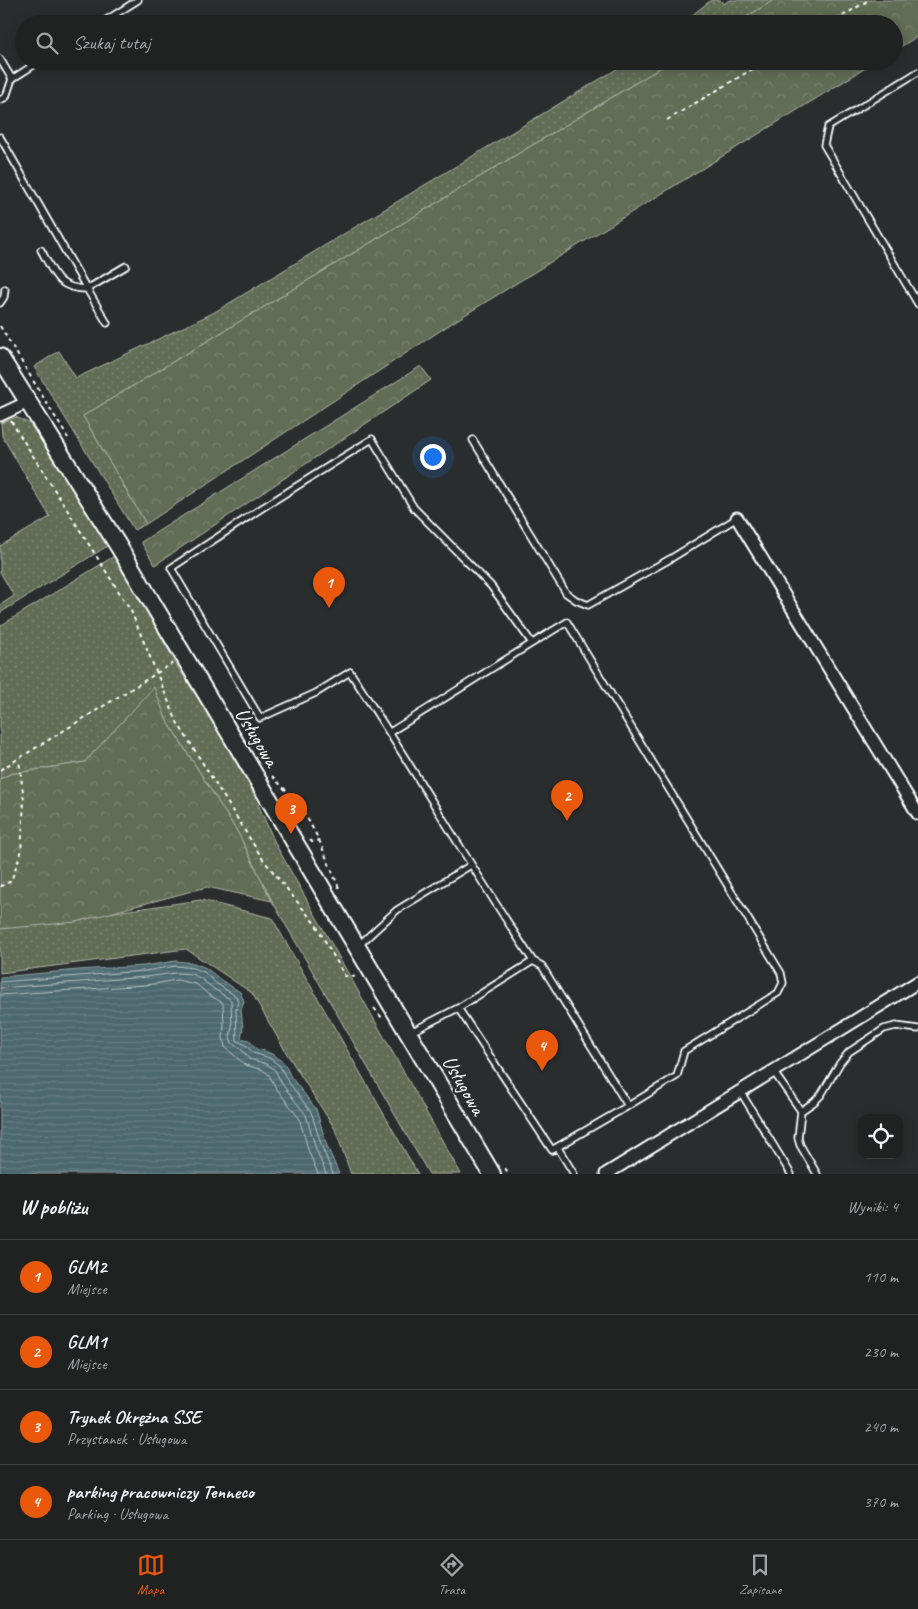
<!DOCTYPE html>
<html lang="pl">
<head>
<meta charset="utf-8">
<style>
	:root { --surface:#202222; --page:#282a2a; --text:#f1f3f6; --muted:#a2a4a5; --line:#3d3f40; --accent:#ea580c }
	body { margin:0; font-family:Caveat,sans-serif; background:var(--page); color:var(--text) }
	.controls { position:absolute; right:15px; bottom:15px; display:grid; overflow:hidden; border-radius:10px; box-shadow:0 2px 12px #0003 }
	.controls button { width:45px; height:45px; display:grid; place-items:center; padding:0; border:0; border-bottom:1px solid var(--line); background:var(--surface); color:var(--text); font:25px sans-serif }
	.you { position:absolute; left:432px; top:456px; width:18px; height:18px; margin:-12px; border:4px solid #fff; border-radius:50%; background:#1a73e8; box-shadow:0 0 0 8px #1a73e833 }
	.badge { display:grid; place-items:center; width:32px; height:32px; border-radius:50%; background:var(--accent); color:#fff; font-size:16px; font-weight:700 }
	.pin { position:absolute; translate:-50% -41px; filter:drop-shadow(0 1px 2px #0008) }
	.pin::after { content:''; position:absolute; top:26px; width:18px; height:15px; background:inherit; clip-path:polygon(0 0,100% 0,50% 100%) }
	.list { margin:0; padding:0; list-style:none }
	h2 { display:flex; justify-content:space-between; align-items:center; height:65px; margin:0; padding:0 20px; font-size:21px }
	h2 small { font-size:16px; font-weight:400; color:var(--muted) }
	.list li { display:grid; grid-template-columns:32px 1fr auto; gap:15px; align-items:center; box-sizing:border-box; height:75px; padding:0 20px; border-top:1px solid var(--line) }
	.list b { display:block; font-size:19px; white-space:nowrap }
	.list p { margin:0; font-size:16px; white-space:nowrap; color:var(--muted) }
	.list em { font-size:16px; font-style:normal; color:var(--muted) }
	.icon { flex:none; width:28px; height:28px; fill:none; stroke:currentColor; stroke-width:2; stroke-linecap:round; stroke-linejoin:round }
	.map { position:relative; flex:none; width:918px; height:1174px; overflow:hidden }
	.search { position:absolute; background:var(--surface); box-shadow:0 2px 12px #0003; left:15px; right:15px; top:15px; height:55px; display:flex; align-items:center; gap:12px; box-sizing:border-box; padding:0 18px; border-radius:28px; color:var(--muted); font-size:19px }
	.sheet { height:365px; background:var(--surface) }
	nav { display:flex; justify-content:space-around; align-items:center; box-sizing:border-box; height:70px; border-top:1px solid var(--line); background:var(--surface); font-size:14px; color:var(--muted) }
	nav a { display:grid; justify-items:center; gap:2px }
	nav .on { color:var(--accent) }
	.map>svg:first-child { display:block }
	.grass { fill:url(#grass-dots); stroke:#b0b6aa }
	.forest { fill:url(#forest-crowns); stroke:#b0b6aa }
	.water { fill:url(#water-rules); stroke:#93a4a8 }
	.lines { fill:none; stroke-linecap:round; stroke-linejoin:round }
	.shore { stroke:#b7c3c5; stroke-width:1 }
	.lane-casing { stroke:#fff; stroke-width:9 }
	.street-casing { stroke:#fff; stroke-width:15 }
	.secondary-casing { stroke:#fff; stroke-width:20 }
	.path { stroke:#fff; stroke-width:2; stroke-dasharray:4 4; stroke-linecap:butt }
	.lane { stroke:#2a2d2e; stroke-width:5.5 }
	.street { stroke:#2a2d2e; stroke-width:11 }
	.secondary { stroke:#2a2d2e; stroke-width:16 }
	.labels { text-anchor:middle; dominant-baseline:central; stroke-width:4.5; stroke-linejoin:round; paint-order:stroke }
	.street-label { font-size:21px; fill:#fff; stroke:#2a2d2e }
</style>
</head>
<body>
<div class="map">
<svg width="918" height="1174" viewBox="0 0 918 1174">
	<defs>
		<pattern id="grass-dots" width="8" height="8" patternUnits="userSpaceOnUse" patternTransform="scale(1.25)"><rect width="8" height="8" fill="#626d54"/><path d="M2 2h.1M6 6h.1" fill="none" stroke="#7a836e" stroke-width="1.8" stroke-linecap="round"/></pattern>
		<pattern id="forest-crowns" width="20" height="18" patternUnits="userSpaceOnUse" patternTransform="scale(1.25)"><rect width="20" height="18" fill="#626d54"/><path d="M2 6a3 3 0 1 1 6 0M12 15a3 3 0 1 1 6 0" fill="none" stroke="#7a836e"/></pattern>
		<pattern id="water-rules" width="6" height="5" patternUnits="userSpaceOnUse" patternTransform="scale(1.25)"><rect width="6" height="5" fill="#4b686e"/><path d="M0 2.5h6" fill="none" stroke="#667f84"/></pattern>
	</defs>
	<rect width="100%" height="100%" fill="#2a2d2e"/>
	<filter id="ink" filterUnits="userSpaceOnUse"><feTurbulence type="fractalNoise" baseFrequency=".02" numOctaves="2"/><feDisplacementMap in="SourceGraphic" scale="10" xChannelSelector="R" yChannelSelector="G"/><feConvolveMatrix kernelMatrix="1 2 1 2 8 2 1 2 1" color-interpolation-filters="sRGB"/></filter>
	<g filter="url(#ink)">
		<path class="grass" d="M711,0H720L724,4L729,0H774L735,24H681Z
			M630,61H672L83,416L146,524L134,530L34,367L59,351L76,378L213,313Z
			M16,417L30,424L109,545L0,613V605L14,596L0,572V546L50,517L2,436L1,423Z
			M116,555L179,669L239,761L276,845L461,1174H429L272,901L238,833L166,719L154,688L85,762L10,774L0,779V626Z
			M201,900L272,918L418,1174H351L335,1129L287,1054L252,993L186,949L0,973V928Z"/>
		<path class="forest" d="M774,0H918V36L894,51V24H735Z
			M672,61H877L455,321L146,524L83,416Z
			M421,366L431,380L155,565L141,542Z
			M154,687L166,719L238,833L272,901L207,887L76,922L0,929V779L10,774L85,762Z"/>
		<path class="water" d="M176,961L194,963L206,968L221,980L240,992L244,1001L241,1010L243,1028L241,1038L249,1040L256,1049L262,1050L272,1054L284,1063L291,1077L316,1109L327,1146L339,1174H0V977L78,970L144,966Z"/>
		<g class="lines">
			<path class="shore" d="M0,982L144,971L176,966L193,968L204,972L217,984L236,996L238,1002L236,1010L237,1041L246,1045L253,1053L270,1058L280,1066L287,1080L311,1112L322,1147L333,1174
				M0,988L145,977L176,973L192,974L200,978L214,989L231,1000L232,1027L230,1037L232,1043L242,1050L249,1059L267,1064L275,1070L282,1084L306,1115L316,1149L326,1174
				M0,995L146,985L177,980L196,984L209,995L223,1003L224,1026L223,1038L225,1047L245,1065L263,1070L269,1075L276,1088L299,1118L309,1152L318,1174"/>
			<g class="lane-casing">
				<path id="lane" d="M100,24L138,0
					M0,59L12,79
					M918,72L828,127L824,145L918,304
					M0,100L6,97L12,79L40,61
					M0,137L87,289L126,266
					M41,250C54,273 57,289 87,289L107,323
					M0,303L4,297L5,289
					M473,440L566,593L576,600L588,605L670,559L737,518
					M390,732C449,696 507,658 567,622L781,973L783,983L778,993L684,1051L677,1076L628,1106L542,966L533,961C470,866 413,767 350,672L316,693L260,718L171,568L262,508L372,439L414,508L491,586L532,643
					M359,945L397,910L471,865
					M458,1008L552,1150L628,1106
					M409,1033L458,1008L533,961
					M773,1071L801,1111L798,1138L800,1145L817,1174
					M740,1091L791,1174
					M801,1111L814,1102L821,1095L840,1063L849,1052L884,1029L896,1026L918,1029
					M558,1148L574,1174"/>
			</g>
			<g class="street-casing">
				<path id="street" d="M0,415L28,402
					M737,518L918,814
					M606,1174L918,982"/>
			</g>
			<g class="secondary-casing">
				<path id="secondary" d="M0,357L119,547L492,1174"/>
			</g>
			<path class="path" d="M829,24L869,0
				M667,120L766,61
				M0,326L68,438
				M11,421L131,611L177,722L262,858L316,925L345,976L358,977
				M0,770L173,663
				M272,776L300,805L319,840L339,888
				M310,840L312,842L319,840
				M0,885L2,886L11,881L21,853L24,801L19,760
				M374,1008L382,1018
				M505,1168L509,1174"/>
			<use href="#lane" class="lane"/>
			<use href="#street" class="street"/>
			<use href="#secondary" class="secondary"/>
		</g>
	</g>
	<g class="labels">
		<g class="street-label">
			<text transform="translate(257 737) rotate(59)">Usługowa</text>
			<text transform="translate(464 1085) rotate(60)">Usługowa</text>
		</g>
	</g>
</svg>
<div class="controls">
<button><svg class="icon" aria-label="locate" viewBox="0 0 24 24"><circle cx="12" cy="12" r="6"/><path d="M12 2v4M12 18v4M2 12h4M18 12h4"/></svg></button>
</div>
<div class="you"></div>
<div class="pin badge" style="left:329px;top:608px">1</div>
<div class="pin badge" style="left:567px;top:821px">2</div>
<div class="pin badge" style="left:291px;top:834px">3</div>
<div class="pin badge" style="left:542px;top:1071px">4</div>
<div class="search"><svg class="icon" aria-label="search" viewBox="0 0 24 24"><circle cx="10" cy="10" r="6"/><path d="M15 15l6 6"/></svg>Szukaj tutaj</div>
</div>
<section class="sheet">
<h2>W pobliżu<small>Wyniki: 4</small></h2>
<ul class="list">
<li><span class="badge">1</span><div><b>GLM2</b><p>Miejsce</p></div><em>110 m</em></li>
<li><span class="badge">2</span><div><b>GLM1</b><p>Miejsce</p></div><em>230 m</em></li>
<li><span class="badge">3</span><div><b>Trynek Okrężna SSE</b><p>Przystanek · Usługowa</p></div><em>240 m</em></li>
<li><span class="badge">4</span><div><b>parking pracowniczy Tenneco</b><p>Parking · Usługowa</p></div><em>370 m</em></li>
</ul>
</section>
<nav>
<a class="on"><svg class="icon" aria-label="map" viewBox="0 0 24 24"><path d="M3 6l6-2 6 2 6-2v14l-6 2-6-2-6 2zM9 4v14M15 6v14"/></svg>Mapa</a>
<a><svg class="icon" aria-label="directions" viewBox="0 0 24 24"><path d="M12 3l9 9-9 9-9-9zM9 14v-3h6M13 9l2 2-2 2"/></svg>Trasa</a>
<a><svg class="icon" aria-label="saved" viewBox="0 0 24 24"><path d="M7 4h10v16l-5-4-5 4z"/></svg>Zapisane</a>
</nav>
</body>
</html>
